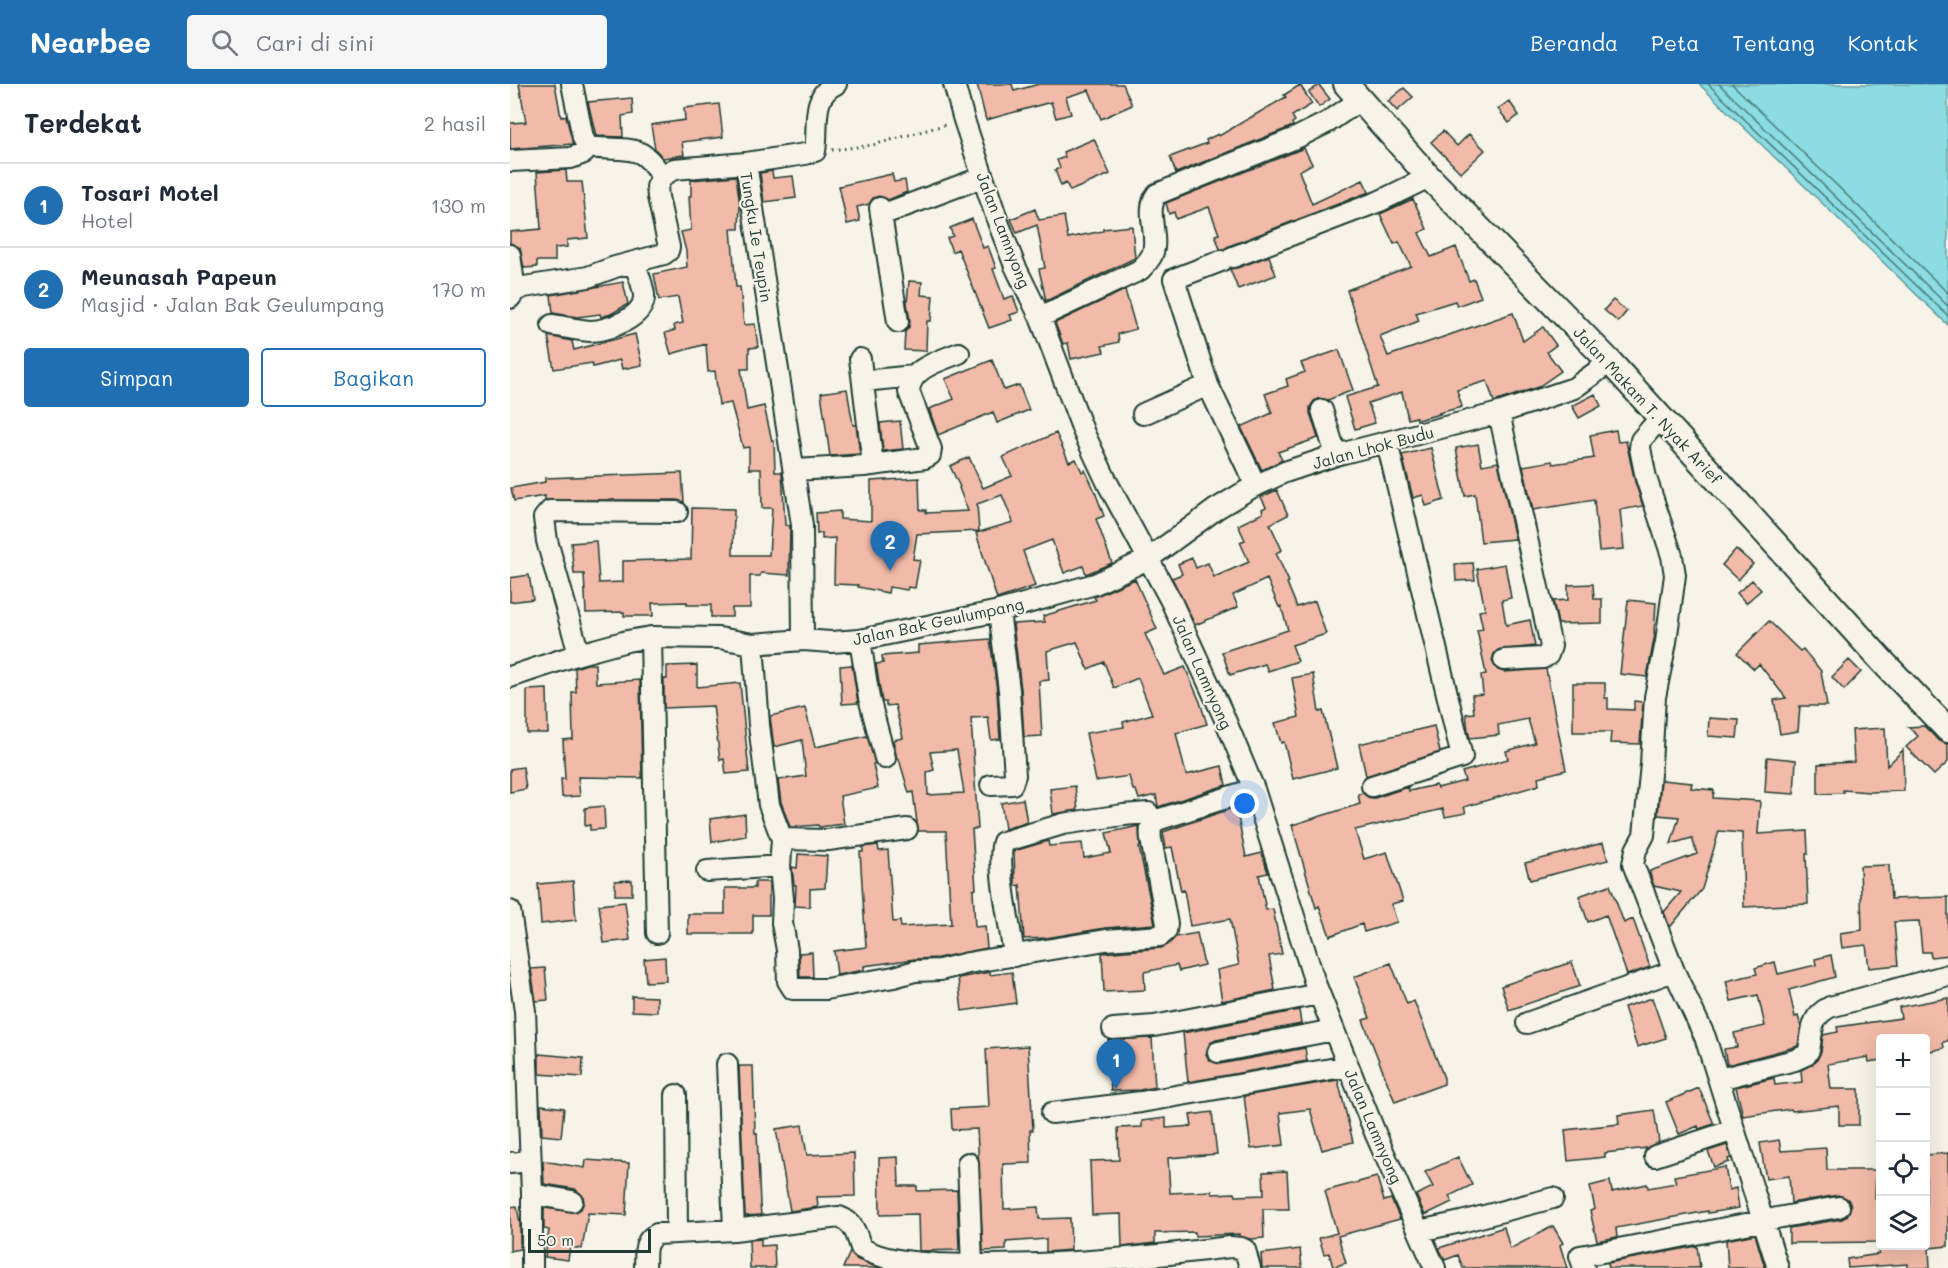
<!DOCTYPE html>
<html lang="id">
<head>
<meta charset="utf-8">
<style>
	:root { --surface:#fff; --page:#f6f6f7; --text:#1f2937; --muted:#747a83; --line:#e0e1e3; --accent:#1f6fb2 }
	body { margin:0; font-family:Mali,sans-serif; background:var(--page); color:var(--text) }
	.controls { position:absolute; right:18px; bottom:18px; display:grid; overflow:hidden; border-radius:6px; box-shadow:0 6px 24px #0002 }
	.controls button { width:54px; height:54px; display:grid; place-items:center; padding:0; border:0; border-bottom:2px solid var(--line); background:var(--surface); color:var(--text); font:30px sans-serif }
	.scale { position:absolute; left:18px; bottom:15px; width:123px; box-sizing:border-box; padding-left:6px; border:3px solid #1f3d34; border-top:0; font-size:16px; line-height:21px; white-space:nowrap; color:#1f3d34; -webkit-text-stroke:4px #f7f3e8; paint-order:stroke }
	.you { position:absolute; left:735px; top:720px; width:21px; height:21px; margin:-15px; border:4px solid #fff; border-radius:50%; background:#1a73e8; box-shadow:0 0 0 9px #1a73e833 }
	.badge { display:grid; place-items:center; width:39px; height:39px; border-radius:50%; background:var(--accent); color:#fff; font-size:20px; font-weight:700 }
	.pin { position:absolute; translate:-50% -50px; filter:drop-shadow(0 2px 3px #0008) }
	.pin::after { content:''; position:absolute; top:32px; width:21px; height:18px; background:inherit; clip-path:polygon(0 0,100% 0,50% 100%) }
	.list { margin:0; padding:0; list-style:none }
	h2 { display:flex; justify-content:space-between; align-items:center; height:78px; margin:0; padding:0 24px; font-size:26px }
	h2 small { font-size:20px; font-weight:400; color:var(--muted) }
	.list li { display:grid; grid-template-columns:39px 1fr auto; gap:18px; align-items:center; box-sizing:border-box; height:84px; padding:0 24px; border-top:2px solid var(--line) }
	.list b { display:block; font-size:22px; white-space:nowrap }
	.list p { margin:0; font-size:20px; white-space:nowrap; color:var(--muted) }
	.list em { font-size:20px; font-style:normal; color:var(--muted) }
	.actions { display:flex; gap:12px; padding:18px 24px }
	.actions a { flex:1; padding:14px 0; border:2px solid var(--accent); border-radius:6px; text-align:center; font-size:21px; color:var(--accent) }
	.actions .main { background:var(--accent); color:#fff }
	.icon { flex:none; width:33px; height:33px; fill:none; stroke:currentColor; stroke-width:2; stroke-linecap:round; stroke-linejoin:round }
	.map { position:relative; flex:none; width:1438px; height:1184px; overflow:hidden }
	header { display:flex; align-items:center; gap:36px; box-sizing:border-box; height:84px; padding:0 30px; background:var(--accent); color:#fff }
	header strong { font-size:28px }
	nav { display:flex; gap:33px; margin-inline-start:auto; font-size:21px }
	.search { width:420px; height:54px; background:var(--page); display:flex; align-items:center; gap:15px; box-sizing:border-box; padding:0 21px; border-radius:6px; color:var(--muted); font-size:22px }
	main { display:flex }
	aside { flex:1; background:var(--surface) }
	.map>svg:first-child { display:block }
	.water { fill:#8bdce3; stroke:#609c9d; stroke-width:1.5 }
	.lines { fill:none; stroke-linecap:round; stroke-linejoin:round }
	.shore { stroke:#4a7d7a; stroke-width:1.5 }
	.building { fill:#f2baa8; stroke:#1f3d34; stroke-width:1.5; fill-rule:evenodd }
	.minor-casing { stroke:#1f3d34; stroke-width:24 }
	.tertiary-casing { stroke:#1f3d34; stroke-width:28 }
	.path { stroke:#1f3d34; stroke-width:3; stroke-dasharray:1.5 4.5; stroke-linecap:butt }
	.minor { stroke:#f7f3e8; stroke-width:20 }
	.tertiary { stroke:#f7f3e8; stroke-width:24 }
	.labels { text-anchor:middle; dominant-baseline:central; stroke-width:4.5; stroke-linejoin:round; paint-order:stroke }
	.street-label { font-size:16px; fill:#1f3d34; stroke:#f7f3e8 }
</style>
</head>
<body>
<header>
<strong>Nearbee</strong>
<div class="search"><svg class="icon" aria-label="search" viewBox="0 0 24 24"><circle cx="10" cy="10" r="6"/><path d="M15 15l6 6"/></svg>Cari di sini</div>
<nav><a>Beranda</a><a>Peta</a><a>Tentang</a><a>Kontak</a></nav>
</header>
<main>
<aside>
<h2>Terdekat<small>2 hasil</small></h2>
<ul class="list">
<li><span class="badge">1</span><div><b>Tosari Motel</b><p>Hotel</p></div><em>130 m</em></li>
<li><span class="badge">2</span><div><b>Meunasah Papeun</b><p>Masjid · Jalan Bak Geulumpang</p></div><em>170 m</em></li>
</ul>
<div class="actions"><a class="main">Simpan</a><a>Bagikan</a></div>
</aside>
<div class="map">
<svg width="1438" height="1184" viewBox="0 0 1438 1184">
	<rect width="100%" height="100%" fill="#f7f3e8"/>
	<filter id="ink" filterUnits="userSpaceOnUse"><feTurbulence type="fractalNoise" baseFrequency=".0167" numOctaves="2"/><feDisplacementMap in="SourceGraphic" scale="12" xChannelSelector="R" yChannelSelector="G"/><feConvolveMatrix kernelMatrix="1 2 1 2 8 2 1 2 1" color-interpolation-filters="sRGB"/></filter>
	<g filter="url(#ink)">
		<path class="water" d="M1189,0H1438V241Z"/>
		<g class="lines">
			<path class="shore" d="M1198,0L1438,232
				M1209,0L1438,222
				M1222,0L1438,209"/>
		</g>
		<path class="building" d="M9,0H45L51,33L56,32L63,60L0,65V39L16,38Z
			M467,0H502L504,7L529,0H613L622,21L591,35L579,6L556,13L561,30L546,34L541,18L476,36Z
			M790,1L802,20L782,32L785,37L782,39L783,42L666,89L660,73L697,59L696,56L708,50L709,52L743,32L776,13L774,11Z
			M809,1L820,15L809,23L799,8Z
			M894,4L903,13L887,27L878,17Z
			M122,14L123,30L112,32L113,53L86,52L78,18Z
			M999,17L1009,31L999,39L988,25Z
			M209,20L213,53L172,58L174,71L153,74L145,65L141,41L175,36L174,24Z
			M933,47L947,62L959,50L975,66L951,89L921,58Z
			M584,55L600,90L560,107L556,99L551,102L545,86L550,84L547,76L555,73L553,68Z
			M794,64L802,80L789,87L802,120L853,96L859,108L719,162L714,165H710L705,151L709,150L699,123L666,135L664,128L659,130L656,119Z
			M56,86L57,98H72L78,154L57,156V163L45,164V177H27V183L14,184L10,164L0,159V148L31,145L27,88Z
			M262,87L263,94L283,92L286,114L254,118L250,89Z
			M382,90L384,98L395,96L397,108L378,116L369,112L363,114L359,120L347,123L350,137L337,140L329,102Z
			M226,92L230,121L229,145H221L226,203H230L234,241L245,240L248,263L239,264V285H231L237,326L254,322L262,357H264L265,388H272L275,441L280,442L279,491L251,489L250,492H240V524H222V533H201V521H177V518L142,519L143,532H114V528L76,529L74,490H64L61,459L86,457L89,499L113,498V477L181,475L182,424L224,425L223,471H259L262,424H252L251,385H239V363L233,364L221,319L209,321L205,287L198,288L196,260L161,270L155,249L165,246L164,241L173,239L168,213L149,216L144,190L177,183L176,167L171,148L181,146L179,112H181V96Z
			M903,115L917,145L909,149L921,173L946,163L959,197L964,195L971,213L947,222L945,217L906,229L909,237L870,252L878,272L1003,229L1013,257L1033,243L1046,261L1037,268L1051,287L1028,303L984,318L977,297L947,306L952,323L929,329L930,330L907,336L906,333L898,335L892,308L858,319L865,339L845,345L835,313L868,303L837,206L901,182L889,158L884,160L870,130Z
			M525,125L529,136L554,132L558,154L593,147V145L622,142L625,174L536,217L529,185L535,184L527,141L507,149L501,135Z
			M462,135L473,164L478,162L486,184L483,185L494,215L503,212L509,228L500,231L502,236L479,244L448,165L442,168L437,154L443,152L440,144Z
			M759,172L766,191L728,205L720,185L727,184Z
			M399,197L412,198L411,211L423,212L421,237H417L416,267L394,266L395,248L399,243L400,237L397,219Z
			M113,198L118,220L101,230L91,233L90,230L67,233L43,229L41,211Z
			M615,206L626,245L608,250L609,258L592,262L594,268L561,275L558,259L553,260L545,239Z
			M1103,216L1117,227L1108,238L1094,226Z
			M125,250L132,281L112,285L110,276L83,283L82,279L44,285L38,252L62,257L64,266Z
			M829,266L843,306L818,316L809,314L804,317L800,323V329L808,354L768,368L772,376L752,386L731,343L762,329L755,310L778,302L776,295L795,288L791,279Z
			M482,276L494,306L509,301L519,326L487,339L483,328L428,351L419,325L444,315L435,295Z
			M337,305L343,341H346L350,370L320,372L311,309Z
			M1085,310L1091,322L1069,334L1062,322Z
			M390,337L393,365L373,367L370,339Z
			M1106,346L1108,358L1116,357L1125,398L1133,422L1110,426L1114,465L1089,467L1084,416L1023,426L1013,382L1042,377L1043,380L1084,374L1080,351Z
			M546,349L559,378L566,375L572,388L575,386L584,405L594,432L586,435L602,479L576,490L573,482L554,489L542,456L513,467L525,502L487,515L466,449L503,438L492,411L467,420L469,447L407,450L403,475L410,476L405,504L398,503L397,506L379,503L378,509L348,503V501L324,500L325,454L312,455V449L307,450L306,429L330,427V435L361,437V397L409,394L410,426H416V429L458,427L449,404L450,403L440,382L459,373L473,404L502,392L493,373Z
			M968,360L972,381L988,378L1005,455L971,458L965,410L955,412L946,364Z
			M921,364L934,416L916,422L913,411L903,414L892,371Z
			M172,389L174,418L167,416H35V412L4,417L1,404L35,398V394Z
			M767,406L778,431L760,440L772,466L766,469L779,498L777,499L787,523L805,517L816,550L782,561L788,577L758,587L755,580L720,591L712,568L778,546L771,522L769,523L757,495L723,511L728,523L685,541L662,494L672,490L668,480L682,474L686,484L698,479L704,493L739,478L730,458L735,456L728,441L753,429L752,425L756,423L751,413Z
			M1226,465L1243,480L1228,496L1212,481Z
			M963,479L965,496L946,497L945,480Z
			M995,480L1001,514L992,516L996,541L1020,536L1025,562L988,566L984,570L982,577L988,586L994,588L1036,585L1056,686L1028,693L1029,701L954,723L956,729L935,733L933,725L845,746L854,775L877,768L893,817L881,820L887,838L854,848L852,840L820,852L809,822L806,824L782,741L850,720L848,710L853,709L859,714H865L898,703L899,707L926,701L927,704L955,697L952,688L998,675L996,667L1025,659L1018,635L988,641L989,651L960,654L958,647L956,630L964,629L962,611L973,610L971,591L976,590L967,546L973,545L969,527L975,526L967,485Z
			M19,491L23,515L0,518V494Z
			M625,495L647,545L635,550L654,591L675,583L690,618L697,640L666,649L676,691L712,682L716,701L648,723L646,711L629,715L626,706H623L619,692L586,697L576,649L614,643L613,638L642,630L628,594L604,604L594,578L578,585L567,558L537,567L539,596L529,597L532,652L514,653L511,605L503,540L535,538L533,532L586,516L584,513Z
			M1242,496L1251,506L1236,519L1227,509Z
			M1083,500L1084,515H1092V539L1048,540L1043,517L1058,516V501Z
			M1118,516L1146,519L1144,550H1145L1137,593L1110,590Z
			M1259,537L1290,567L1293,565L1311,587L1317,622H1290L1288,647L1270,650L1264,616L1276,614L1249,580L1244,585L1227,569Z
			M480,555L487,607L490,655L481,656L478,633L461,634L468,745H462L466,805L463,806L465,843L475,842L477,864L428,874L405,875L354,882V886L327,891L324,867L356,863L350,768H353V763L368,761L369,767L378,766L383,838L390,837L391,843L441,840L436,747H408L403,708L399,709L389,675H387L383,656L393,654L385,621L376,622V618H372L366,580L373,579L372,572L408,569V561ZM447,666L454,709L418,711L417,688L424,686L420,668Z
			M1339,576L1351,588L1334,606L1322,593Z
			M77,580H85L86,599L130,596L132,694L68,693L70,712L52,713L51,695H55L53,656L63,655L62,608H66L65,584Z
			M187,581V603L230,599L239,688L216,690L214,675L210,676L203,622L154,624V595H157V582Z
			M342,581L348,619L332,620L330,582Z
			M803,590L809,628L813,627L827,684L783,695L774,658L771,659L765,639L789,633L782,594Z
			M1063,599H1095V614H1098V625L1124,626V617L1133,618L1130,660L1100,659L1101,648H1063Z
			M37,605L38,649H17V606Z
			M295,624L305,663L357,652L365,679L363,680L368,704L330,712L334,740L309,743L308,741L280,743L271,718L268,696L296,692L292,656L264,663L260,632Z
			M1199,634L1229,636L1227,654L1198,652Z
			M924,642L930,668L856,692L849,660Z
			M1414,642L1428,656L1438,661V678L1424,691L1396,663L1408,652L1398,643Z
			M1375,644L1377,682L1393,666L1394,707L1360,708L1333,706V709L1308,710V680L1344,678L1342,646Z
			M1257,673L1286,676L1284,710L1255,708Z
			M13,683L16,705L0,708V685Z
			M1151,696L1182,699L1181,704L1204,706L1203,714L1250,717L1248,750L1297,747L1298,770H1296L1298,820L1234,823L1232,749L1209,747L1192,805L1161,842L1159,841L1154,828L1171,808L1144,802L1140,790V787L1187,770L1182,754L1161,760L1169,733L1148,731Z
			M565,702L568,726L543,730L540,705Z
			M513,715L517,738L495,745L491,719Z
			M94,722L95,745L80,746V741L75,742V724Z
			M726,723L736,773L752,769L758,789L749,791L756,826L763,825L772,870L759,872L765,906L712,917L707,886L729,881L720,835L680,842L674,806L671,807L662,763L656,764L653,748Z
			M235,730L236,752L202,758L200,735Z
			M629,742L630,762L629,763L645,840L595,844L536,854L514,855L510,801L505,802V796L504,767L538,757L539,762L572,759L574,774L601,769L596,749Z
			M1093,759L1098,776L1020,796L1015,779Z
			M288,770L317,772L315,804L300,805V823L285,822L286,801H284L282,783L287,784Z
			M1379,781L1381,815L1438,813V871L1421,873L1420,868H1412L1409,837L1384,838L1388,881L1359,884L1356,861L1332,864L1330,849L1352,846L1350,782Z
			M122,796V811H105V797Z
			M63,797L66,836L31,840L28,800Z
			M245,798H259V831H243V850H178V830H215V804H245Z
			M1100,801L1114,839L1123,835L1140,883L1117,891L1096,831L1078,838L1069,812Z
			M115,818L120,856L94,859L89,821Z
			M687,849L694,881L669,887L667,881L634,888L635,906L594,908L592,869L651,864L658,861L665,853Z
			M302,868L303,893H290L289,869Z
			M1321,871L1325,893L1279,906L1285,933L1288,932L1291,942L1288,962L1217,981L1214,965L1227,963L1224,949L1255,942L1248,911L1221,917L1216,897L1247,890L1245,884L1265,878L1268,890L1306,881L1305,875Z
			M155,873L156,897L136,898L134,875Z
			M1062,878L1070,902L999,926L991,902Z
			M881,879L897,920L904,917L934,994V1000L885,1018L853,936L860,934L844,893Z
			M35,884L38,916L26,917L21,885Z
			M480,888V891L502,888L506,919L452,927L448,894Z
			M122,912L147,913V928L122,927Z
			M1142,914L1156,954L1127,963L1114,923Z
			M1438,914V957L1433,958L1434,964L1416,968V954H1371V976L1359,978L1358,973L1318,980L1321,1005H1349V1041H1329V1022L1282,1027L1281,1025L1233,1032L1226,1003L1264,994L1265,1001L1292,998L1291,986L1306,978L1311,968L1313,951L1328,948L1327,943L1391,934L1389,923Z
			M789,926L791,940L706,956L700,959L696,970L699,976L710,980L795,964L797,977L678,998L673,949Z
			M642,954L645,1003L630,1006L601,1007L598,956Z
			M518,962L523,1046H520L521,1079L493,1080L494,1125L528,1123L529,1135L560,1134L561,1166L536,1168V1155L496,1158V1166L473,1167L467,1045L442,1046L441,1025L479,1023L476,965Z
			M29,970L73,974L72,993L29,990Z
			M229,982H243L245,1049H247L250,1120L251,1131L235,1132Z
			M828,996L843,1058L812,1066L800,1025L770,1029L774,1061L741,1065L734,1012Z
			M1189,1004L1204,1040L1189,1045L1188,1042L1169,1050L1156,1018Z
			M31,1021L54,1024L51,1053L32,1051Z
			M1144,1026L1149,1058L1137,1064L1095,1069V1073L1058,1077L1055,1046L1109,1040L1108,1031Z
			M702,1028L707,1070L658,1074L660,1109L702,1107V1110L725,1109L726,1112L754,1111L753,1088L777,1087L779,1125H753L754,1154L740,1155L729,1152V1150L685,1152V1148L645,1149V1159L612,1163L611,1130L582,1131L580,1077L609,1076L608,1044L632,1043V1037L656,1034V1044L682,1042L680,1031Z
			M292,1041L297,1071L344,1069L345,1112L307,1113L308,1123L280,1127L266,1045Z
			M1269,1056L1271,1067L1316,1064L1317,1086H1366L1365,1115H1371V1158L1279,1159V1144L1332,1135L1337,1132L1341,1122L1338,1115L1328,1111L1281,1119L1279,1092L1256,1095L1250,1059Z
			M1217,1061L1221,1074L1218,1075L1219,1078L1204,1083L1198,1067Z
			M1438,1069V1162L1419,1164L1420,1184H1398V1180L1338,1184L1337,1175L1369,1170L1368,1161H1416V1071Z
			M388,1073L389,1102H407V1107L447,1106L449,1166L409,1167L408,1130L370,1131L369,1074Z
			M948,1073L962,1101L939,1112L942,1118L915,1131L906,1111L923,1103L915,1088Z
			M76,1076L119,1079L116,1131L78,1129L72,1165L60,1163L58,1176L35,1173L39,1146L34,1145V1124L66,1128L71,1125L74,1118L73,1112L65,1105L34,1100L33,1077L75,1084Z
			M1215,1083L1219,1106L1226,1104L1229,1124L1198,1129V1127L1106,1144L1107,1153L1087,1157L1080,1127L1085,1125L1080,1102L1100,1097L1102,1108L1137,1100L1138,1104L1166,1099L1164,1092Z
			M867,1093L874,1117L881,1115L890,1135L828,1152L836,1179L823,1183L819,1169L814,1170L809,1154L827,1149L815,1107Z
			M7,1122L10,1140V1165L0,1167V1123Z
			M1043,1142L1053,1159L1050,1161L1057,1184H953L948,1171L935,1176L929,1164L994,1143L1000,1165Z
			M1245,1150L1255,1184H1218L1216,1156Z
			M251,1155V1162L264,1161L265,1184H240L239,1156Z
			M1187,1162L1190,1184H1099L1098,1179Z
			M790,1165L792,1184H752L751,1170Z
			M340,1168L346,1175L369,1184H333Z"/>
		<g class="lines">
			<g class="minor-casing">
				<path id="minor" d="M62,0L73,54L78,63C94,66 119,62 132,70C140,75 146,84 152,92
					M444,0L454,36L488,138L505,182L530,233L574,349L598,400L661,517L714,633L744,705L805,899L866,1051L925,1184
					M1,77L61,74L74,69L78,63
					M236,79L295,70L305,67C309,44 300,11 326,0
					M370,124L388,238
					M371,131L473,93
					M0,171L5,207
					M723,173L870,117L919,93
					M711,177L664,195L698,301L746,402
					M0,214L5,207L14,203L78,193L105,183L154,170L158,167L159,163L148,113L147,103L152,92L164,85L236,79L292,441L293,556
					M530,233L630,186C634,182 639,177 642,171C650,153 634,127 647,110L788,53L818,38L850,16
					M42,241C55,243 67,246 80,247C98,247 136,233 134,211C133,200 128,189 124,179
					M350,275L363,381
					M353,297L404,292
					M812,326L826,371
					M989,329L1041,562L1038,571L1033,574L994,576
					M633,330L698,301
					M1151,333L1131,356L1130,364L1136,394L1162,472L1165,491L1156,558L1145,613L1141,680L1134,751L1126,766L1123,780L1164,887L1195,953L1268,1184
					M285,386L354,382L415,374L420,371L421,365L399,308C399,284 430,277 449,269
					M141,553L147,849
					M350,556L359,614L375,674
					M243,560L249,641L259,721L272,755L270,782L273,815L272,839L277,866L278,897L283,905H316L384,893L405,887L430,886L458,879L596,856L650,852L656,847L657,840L641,755C640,747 640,741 647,736L744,705
					M69,570L37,457L34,434L40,427L167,428
					M0,593L69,570L117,557L141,553L209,554L243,560L293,556L321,558L350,556L489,527L585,500L638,475L706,425L741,404L775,388L826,371L989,329L1064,304L1100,278
					M481,701L502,700L505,691L499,606L489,527
					M862,702L952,673L877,358
					M272,755L318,756L397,745
					M197,787L270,782
					M0,827L15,927L22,1110V1184
					M504,872C501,846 486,780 493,758L553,740L613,731L638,729L643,740
					M1017,939L1164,887
					M603,945L644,942L809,910
					M708,968L824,946
					M217,980L224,1146
					M1209,995L1285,976L1296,971L1299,966C1303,946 1300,933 1320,923L1438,891
					M166,1011L167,1148
					M542,1029L631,1018L838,982
					M1145,1072L1224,1046
					M0,1079L20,1077
					M458,1079L462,1182
					M22,1110L62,1117
					M909,1147L951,1138L1043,1114
					M135,1184C136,1170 132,1157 147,1150L224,1146L329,1133C344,1138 347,1151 351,1164C375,1177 401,1178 427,1180C526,1184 622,1175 720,1163L731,1164L735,1166L740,1184
					M1074,1184L1070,1172C1157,1157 1243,1137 1329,1123"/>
			</g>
			<g class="tertiary-casing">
				<path id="tertiary" d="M836,0L919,93L1100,278L1373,578L1438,646"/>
			</g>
			<path class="path" d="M322,66L363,61L438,40"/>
			<use href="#minor" class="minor"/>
			<use href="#tertiary" class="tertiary"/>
		</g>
	</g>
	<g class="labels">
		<g class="street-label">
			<text transform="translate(494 146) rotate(69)">Jalan Lamnyong</text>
			<text transform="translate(247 153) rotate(81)">Tungku Ie Teupin</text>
			<text transform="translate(1138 321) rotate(47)">Jalan Makam T. Nyak Arief</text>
			<text transform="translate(863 363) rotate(-15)">Jalan Lhok Budu</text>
			<text transform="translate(428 537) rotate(-12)">Jalan Bak Geulumpang</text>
			<text transform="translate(693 588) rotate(66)">Jalan Lamnyong</text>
			<text transform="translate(864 1042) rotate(67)">Jalan Lamnyong</text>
		</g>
	</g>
</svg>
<div class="controls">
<button>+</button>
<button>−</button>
<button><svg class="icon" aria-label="locate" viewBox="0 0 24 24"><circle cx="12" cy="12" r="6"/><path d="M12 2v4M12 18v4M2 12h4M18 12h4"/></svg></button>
<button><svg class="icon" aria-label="layers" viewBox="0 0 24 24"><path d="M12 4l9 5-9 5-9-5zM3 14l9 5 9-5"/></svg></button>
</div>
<div class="scale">50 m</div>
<div class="you"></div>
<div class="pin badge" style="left:606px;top:1005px">1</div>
<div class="pin badge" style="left:380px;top:487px">2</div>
</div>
</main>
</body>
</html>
